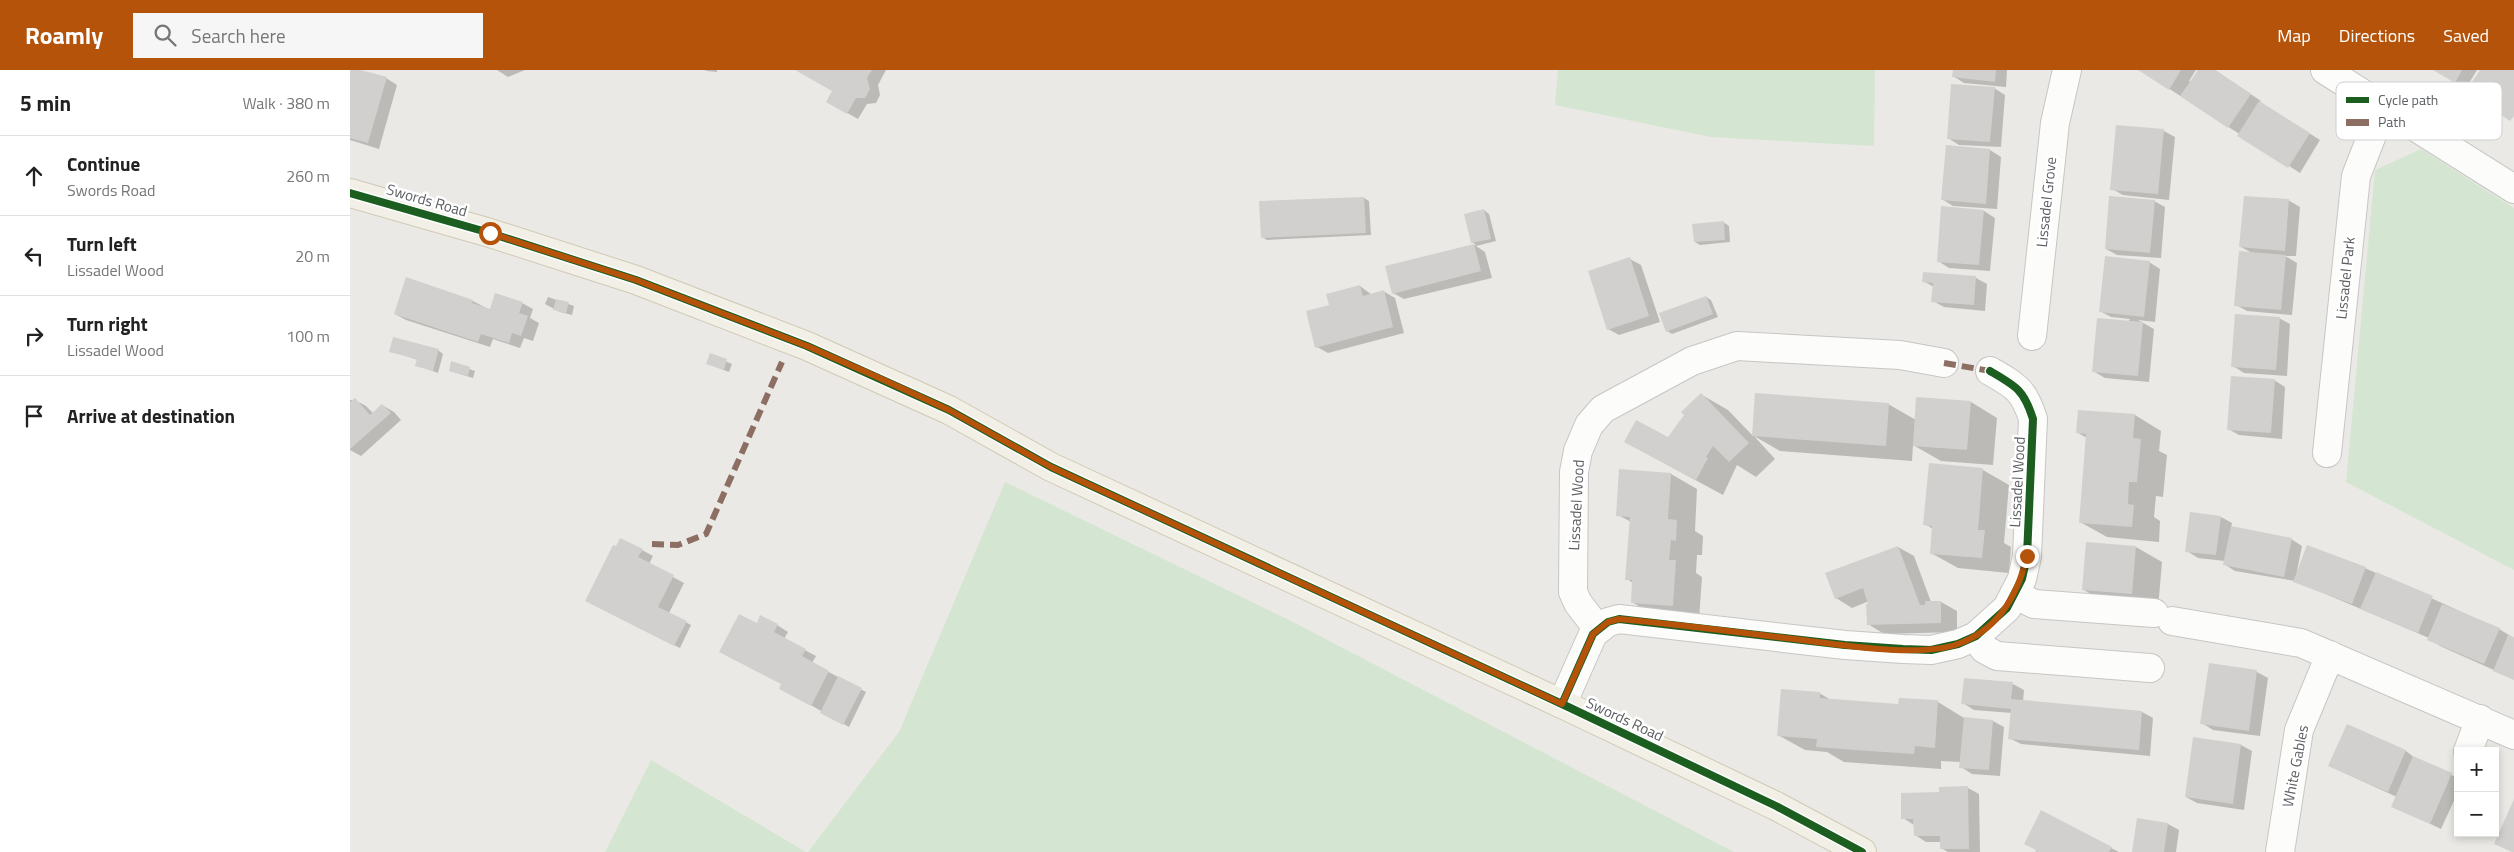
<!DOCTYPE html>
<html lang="en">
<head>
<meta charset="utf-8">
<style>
	:root { --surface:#fff; --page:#f6f6f6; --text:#222; --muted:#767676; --line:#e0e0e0; --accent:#b45309 }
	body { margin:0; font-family:"Titillium Web",sans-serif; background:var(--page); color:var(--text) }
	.controls { position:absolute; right:15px; bottom:15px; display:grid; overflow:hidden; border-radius:0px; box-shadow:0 2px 8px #0003 }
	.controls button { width:45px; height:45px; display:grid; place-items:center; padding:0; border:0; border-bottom:1px solid var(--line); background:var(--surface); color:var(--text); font:25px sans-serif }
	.stop { position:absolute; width:15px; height:15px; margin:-11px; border:4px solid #b45309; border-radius:50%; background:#fff }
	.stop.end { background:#b45309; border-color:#fff; box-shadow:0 1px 5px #0008 }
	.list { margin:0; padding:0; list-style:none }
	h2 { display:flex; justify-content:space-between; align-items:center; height:65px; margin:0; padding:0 20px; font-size:21px }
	h2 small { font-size:16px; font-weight:400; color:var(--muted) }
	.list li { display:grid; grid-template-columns:32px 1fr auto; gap:15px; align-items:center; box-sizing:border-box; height:80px; padding:0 20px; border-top:1px solid var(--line) }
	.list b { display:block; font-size:19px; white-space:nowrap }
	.list p { margin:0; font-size:16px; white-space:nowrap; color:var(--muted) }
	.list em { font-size:16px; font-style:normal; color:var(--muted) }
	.icon { flex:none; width:28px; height:28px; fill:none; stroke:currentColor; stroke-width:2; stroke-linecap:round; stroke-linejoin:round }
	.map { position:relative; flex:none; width:2164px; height:782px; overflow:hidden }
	header { display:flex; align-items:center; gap:30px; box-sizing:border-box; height:70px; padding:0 25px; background:var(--accent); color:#fff }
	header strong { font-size:24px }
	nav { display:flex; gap:28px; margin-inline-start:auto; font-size:18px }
	.search { width:350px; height:45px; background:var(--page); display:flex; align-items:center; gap:12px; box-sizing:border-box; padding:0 18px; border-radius:0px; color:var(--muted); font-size:19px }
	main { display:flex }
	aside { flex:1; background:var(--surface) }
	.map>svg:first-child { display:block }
	.green { fill:#d4e6d1 }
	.shadow { fill:#0003 }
	.building { fill:#d1d0ce }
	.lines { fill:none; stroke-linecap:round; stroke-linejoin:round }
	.minor-casing { stroke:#c6c6c6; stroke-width:30 }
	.major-casing { stroke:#d1c9b5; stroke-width:30 }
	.minor { stroke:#fcfcfb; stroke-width:28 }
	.major { stroke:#f2efe7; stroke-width:28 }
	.quiet { stroke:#8d6e63; stroke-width:6; stroke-dasharray:12 6; stroke-linecap:butt }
	.cycleway-casing { stroke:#fff; stroke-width:11 }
	.cycleway { stroke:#1b5e20; stroke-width:8 }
	.route { stroke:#b45309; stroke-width:6 }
	.labels { text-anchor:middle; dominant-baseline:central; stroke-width:5; stroke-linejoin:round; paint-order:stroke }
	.street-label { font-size:15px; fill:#5b5e62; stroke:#fff }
	.key { fill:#fff; stroke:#cecfd0; stroke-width:1 }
	.key-label { font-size:14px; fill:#5b5e62 }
</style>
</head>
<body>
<header>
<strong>Roamly</strong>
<div class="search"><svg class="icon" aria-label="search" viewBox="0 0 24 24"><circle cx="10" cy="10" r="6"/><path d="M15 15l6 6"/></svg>Search here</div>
<nav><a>Map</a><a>Directions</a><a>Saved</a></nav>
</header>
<main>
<aside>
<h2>5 min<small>Walk · 380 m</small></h2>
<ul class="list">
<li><svg class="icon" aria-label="ahead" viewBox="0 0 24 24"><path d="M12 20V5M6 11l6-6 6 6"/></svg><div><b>Continue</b><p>Swords Road</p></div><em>260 m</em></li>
<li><svg class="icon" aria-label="left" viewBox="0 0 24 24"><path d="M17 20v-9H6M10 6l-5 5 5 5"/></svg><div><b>Turn left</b><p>Lissadel Wood</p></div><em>20 m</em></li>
<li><svg class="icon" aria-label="right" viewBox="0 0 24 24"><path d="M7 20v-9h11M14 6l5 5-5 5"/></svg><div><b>Turn right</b><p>Lissadel Wood</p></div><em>100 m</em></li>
<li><svg class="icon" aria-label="arrive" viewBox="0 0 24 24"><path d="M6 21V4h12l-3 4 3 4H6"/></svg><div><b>Arrive at destination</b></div></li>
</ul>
</aside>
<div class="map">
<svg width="2164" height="782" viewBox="0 0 2164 782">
	<rect width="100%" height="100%" fill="#ebe9e5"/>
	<path class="green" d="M1208,0H1525L1524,76L1361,67L1205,35Z
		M2071,79L2164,138V500L1996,412L2025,100Z
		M655,412L945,553L1384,782H458L549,662Z
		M301,690L456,782H255Z"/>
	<path class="shadow" d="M0,0L36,8L47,15L29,79L0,70Z
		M147,0H175L158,7Z
		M354,0H367V2L357,1Z
		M448,0H536L528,15L530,25L526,33L517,34L508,49L478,32L484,20Z
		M1604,0H1657L1656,17L1614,13L1603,6Z
		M1790,0H1846L1839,11L1841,12L1849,0H1865L1911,31L1910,32L1970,70L1950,103Z
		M2086,0H2127L2116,18Z
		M1644,18L1655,25L1651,77L1609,75L1598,68Z
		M1768,56L1814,61L1825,67L1819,130L1773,125L1762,119Z
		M1597,76L1640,80L1651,87L1647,139L1603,136L1592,129Z
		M1014,128L1019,131L1021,165L917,170L912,167Z
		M1938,130L1950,137L1946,186H1935L1947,193L1942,245L1897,241L1886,235L1902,183L1891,177Z
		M1804,131L1815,137L1811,188L1767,185L1756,179Z
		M1134,140L1139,144L1146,171L1126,176L1135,182L1142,208L1054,229L1043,223L1036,197L1126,175L1122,172Z
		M1634,141L1645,148L1640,201L1599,198L1588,191Z
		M1373,152L1379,156L1380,172L1350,175L1345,172Z
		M1280,189L1291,195L1310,252L1269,265L1258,259Z
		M1799,192L1810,199L1805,252L1788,250L1804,259L1799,312L1755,308L1743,301L1780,249L1761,247L1750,241Z
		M1626,208L1637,214L1635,241L1594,237L1583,231L1584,217L1573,211Z
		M1010,216L1022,225L1033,221L1045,228L1054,263L978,283L967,277L981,236Z
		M198,227L224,236L222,245L210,242L195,234Z
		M1356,227L1361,230L1368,247L1322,264L1317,261Z
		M123,231L140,240L172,233L183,239L180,248L189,253L183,271L174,268L170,278L143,269L140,277L56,250L45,244Z
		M1929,248L1940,254L1937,306L1894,303L1883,296Z
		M88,280L93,284L88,303L66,295L68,290L41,281Z
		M361,285L382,294L379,302L363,296Z
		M102,293L125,301L123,308L100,301Z
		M1924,310L1935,317L1932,369L1889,365L1878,359Z
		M1407,324L1538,334L1566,350L1621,332L1647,348L1643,395L1591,391L1563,375L1562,391L1430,381L1404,366L1425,389L1406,407L1387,395L1373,425L1275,372L1319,369L1352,325L1378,340L1403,366Z
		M0,330H5L16,336L23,343L32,335L44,342L51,350L11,386L0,380Z
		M1785,345L1811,361L1809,381L1817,385L1813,427L1806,426L1804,447L1810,451L1809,472L1757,467L1730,452L1737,368L1728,363Z
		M1633,400L1659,415L1654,473L1661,477L1659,503L1608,498L1581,483L1583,459L1575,454Z
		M1270,401L1321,404L1347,419L1345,461L1353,466L1352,485H1347L1346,503L1352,507L1349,550L1308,548L1282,532L1283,513L1277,509L1281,452L1268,445Z
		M1871,447L1882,453L1881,458L1941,469L1952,476L1947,501L2015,498L2149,559L2164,568V609L2090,576L2079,568L1945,511L1885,501L1874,494L1875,491L1848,488L1837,481Z
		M1548,477L1564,486L1581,532H1591L1607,541V562L1534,564L1518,554L1519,531L1502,538L1486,528Z
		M1786,477L1812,492L1808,539L1760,535L1734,520Z
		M292,480L303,486L299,494L334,513L319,543L341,555L330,578L247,536Z
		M407,554L427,555L438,562L434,569L466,586L462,593L516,622L499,657L431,618L433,614Z
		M1860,595L1907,602L1918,608L1910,666L1863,660L1852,653Z
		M1663,614L1674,620L1673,632L1792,642L1803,648L1800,686L1671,674L1659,668L1662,643L1624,640L1613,633Z
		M1469,623L1483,631L1550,636V629L1588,632L1614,648L1643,651L1654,657L1650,706L1622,704L1611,697V692L1591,691V699L1494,692L1477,682L1455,680L1428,665Z
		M1997,655L2056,681L2066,689L2108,708V722L2091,759L2043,736L2047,727L1979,696Z
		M1891,675L1902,681L1894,740L1847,733L1836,727Z
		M1618,718L1629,724L1630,782H1598L1591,778V772H1576L1565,765L1564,755L1553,748L1591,723Z
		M1818,754L1829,760L1826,782H1783Z
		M1761,778L1769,782H1686Z"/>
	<path class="building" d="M0,0H11L37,7L18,73L0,68Z
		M445,0H522L517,8L520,19L515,28H506L497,44L476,32L482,21Z
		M1603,0H1646L1645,12L1602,7Z
		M1788,0H1831L1819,20Z
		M1848,0H1865L1901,24L1878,58L1830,26Z
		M2083,0H2112L2105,13Z
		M2130,0H2164V46L2160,51L2116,21Z
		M1601,14L1645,17L1640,72L1597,69Z
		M1909,31L1960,63L1938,98L1887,66Z
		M1766,55L1814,59L1808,124L1760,120Z
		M1596,75L1640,79L1636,134L1591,130Z
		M1759,126L1805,130L1800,183L1755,179Z
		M1894,126L1939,129L1935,181L1889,177Z
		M1014,127L1016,163L911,168L909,131Z
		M1591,136L1634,140L1629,195L1587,192Z
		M1134,139L1141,169L1121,173L1114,144Z
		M1374,151L1375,170L1344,172L1342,154Z
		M1124,174L1131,201L1042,224L1035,196Z
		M1889,181L1936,185L1931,240L1884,236Z
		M1755,186L1800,191L1794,247L1749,242Z
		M1280,187L1299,246L1257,260L1238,201Z
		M1573,202L1626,206L1624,235L1581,232L1583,213L1572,212Z
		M56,207L123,230L122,233L140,239L145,223L173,232L169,243L178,246L171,266L162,263L159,273L131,264L128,272L44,244Z
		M1010,215L1013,226L1034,220L1043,257L965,278L956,241L979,235L976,224Z
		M1356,226L1363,244L1316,262L1309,243Z
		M206,229L219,232L216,243L203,240Z
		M1885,244L1930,247L1926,300L1881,297Z
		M1747,248L1793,252L1788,306L1742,302Z
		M43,267L89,279L83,301L65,296L67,289L39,282Z
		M360,283L377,289L374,300L356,294Z
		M101,291L120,297L118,306L99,301Z
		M1881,306L1925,309L1921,363L1877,360Z
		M1351,323L1399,373L1379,392L1363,376L1356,387L1358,388L1346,410L1274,372L1286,350L1318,367L1334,345L1331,342Z
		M1405,323L1539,333L1536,376L1402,366Z
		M1566,327L1621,331L1617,380L1563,376Z
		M5,328L20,345L32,334L41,343L0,379V332Z
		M1728,340L1785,344L1783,368L1791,369L1787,412H1779L1778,434L1784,435L1782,457L1729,453L1736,364L1726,363Z
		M1579,393L1633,398L1628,460H1635L1632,488L1580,484L1582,456L1573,455Z
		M1269,399L1321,403L1318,449L1327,450L1326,471L1321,470L1319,490H1326L1323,536L1281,533L1282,510H1275L1280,447L1266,446Z
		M1840,442L1871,446L1866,485L1835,482Z
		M1881,456L1942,468L1934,507L1873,495Z
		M270,468L293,479L288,487L324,505L308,537L337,551L324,576L235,531L263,475L266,476Z
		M1736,472L1786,476L1782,524L1732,520Z
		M1957,475L2016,497L2002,534L1943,512Z
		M1548,476L1570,535H1575V531H1591V553L1517,555L1516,534H1518L1513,518L1485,529L1475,503Z
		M2026,502L2083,526L2068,563L2010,539Z
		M2092,534L2150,558L2134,594L2077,570Z
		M389,544L407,553L410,545L428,554L424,562L456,579L452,586L479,601L461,636L429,619L431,614L369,582Z
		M2158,565L2164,567V610L2143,601Z
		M1859,593L1907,600L1899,661L1850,654Z
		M488,606L512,618L493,655L470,643Z
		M1614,608L1663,612L1661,629L1792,641L1789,680L1658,669L1661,639L1611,634Z
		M1431,619L1470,622V628L1548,634L1549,628L1588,630L1585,678L1565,676L1564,684L1505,680L1466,677L1467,669L1427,666Z
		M1614,647L1643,650L1639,700L1609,698Z
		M1997,654L2056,680L2038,722L1978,696Z
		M1843,667L1891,674L1883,734L1835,727Z
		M2063,686L2102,703L2080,754L2041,737Z
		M1618,716L1619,779H1590V766H1564L1563,749H1551V723L1589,722V717Z
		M2164,729V782H2162L2144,774Z
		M1691,740L1762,777L1759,782H1685L1686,780L1674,774Z
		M1787,748L1818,753L1814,782H1782Z"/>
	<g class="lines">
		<g class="minor-casing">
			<path id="minor" d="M1975,0L2164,119
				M1682,266L1705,53L1717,0
				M1977,383L2006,106L2033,37
				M1664,524L1684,534L1804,543
				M1822,551L1951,573L2164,665
				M1247,558L1228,533L1223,522L1224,402L1228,381L1239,355L1253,339L1342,291L1387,276L1550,285L1594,293
				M1626,566L1634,579L1647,586L1800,598
				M1212,634L1243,564L1258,552L1269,549L1495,575L1553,579L1581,580L1608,574L1626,566L1657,538L1672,509L1677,486L1683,349C1674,320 1666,316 1640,301
				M2118,681L2130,649
				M1930,782L1949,660L1980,585"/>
		</g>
		<g class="major-casing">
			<path id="major" d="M0,123L140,163L286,210L457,276L599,340L701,397L1212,634L1426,736L1512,782"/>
		</g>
		<use href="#minor" class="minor"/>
		<use href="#major" class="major"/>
		<path class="quiet" d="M1594,293L1640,301
			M302,474L328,475L356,464L432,292"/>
		<g class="cycleway-casing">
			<path id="cycleway" d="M0,123L140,163L286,210L457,276L599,340L701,397L1212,634L1426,736L1512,782
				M1212,634L1243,564L1258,552L1269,549L1495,575L1553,579L1581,580L1608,574L1626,566L1657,538L1672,509L1677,486L1683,349C1674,320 1666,316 1640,301"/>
		</g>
		<use href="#cycleway" class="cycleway"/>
	</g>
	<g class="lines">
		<path class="route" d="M140,163L286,210L457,276L525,306L599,340L701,397L1212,634L1243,564L1258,552L1269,549C1324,554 1379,561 1435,568C1480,573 1566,589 1608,574C1648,560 1668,524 1677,486"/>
	</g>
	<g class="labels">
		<g class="street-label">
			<text transform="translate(77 130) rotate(16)">Swords Road</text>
			<text transform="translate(1696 132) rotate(-84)">Lissadel Grove</text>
			<text transform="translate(1995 208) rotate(-84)">Lissadel Park</text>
			<text transform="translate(1667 412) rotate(-87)">Lissadel Wood</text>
			<text transform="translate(1226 435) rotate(-87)">Lissadel Wood</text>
			<text transform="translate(1275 649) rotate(25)">Swords Road</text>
			<text transform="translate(1945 696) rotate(-79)">White Gables</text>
		</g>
	</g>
	<rect x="1986" y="12" width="166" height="58" rx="8" class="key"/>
	<rect x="1996" y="27" width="23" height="6" fill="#1b5e20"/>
	<rect x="1996" y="49" width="23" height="7" fill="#8d6e63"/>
	<g class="key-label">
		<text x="2028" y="35">Cycle path</text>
		<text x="2028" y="57">Path</text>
	</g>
</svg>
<div class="controls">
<button>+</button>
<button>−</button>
</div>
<div class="stop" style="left:140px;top:163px"></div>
<div class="stop end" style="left:1677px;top:486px"></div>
</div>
</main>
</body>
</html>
